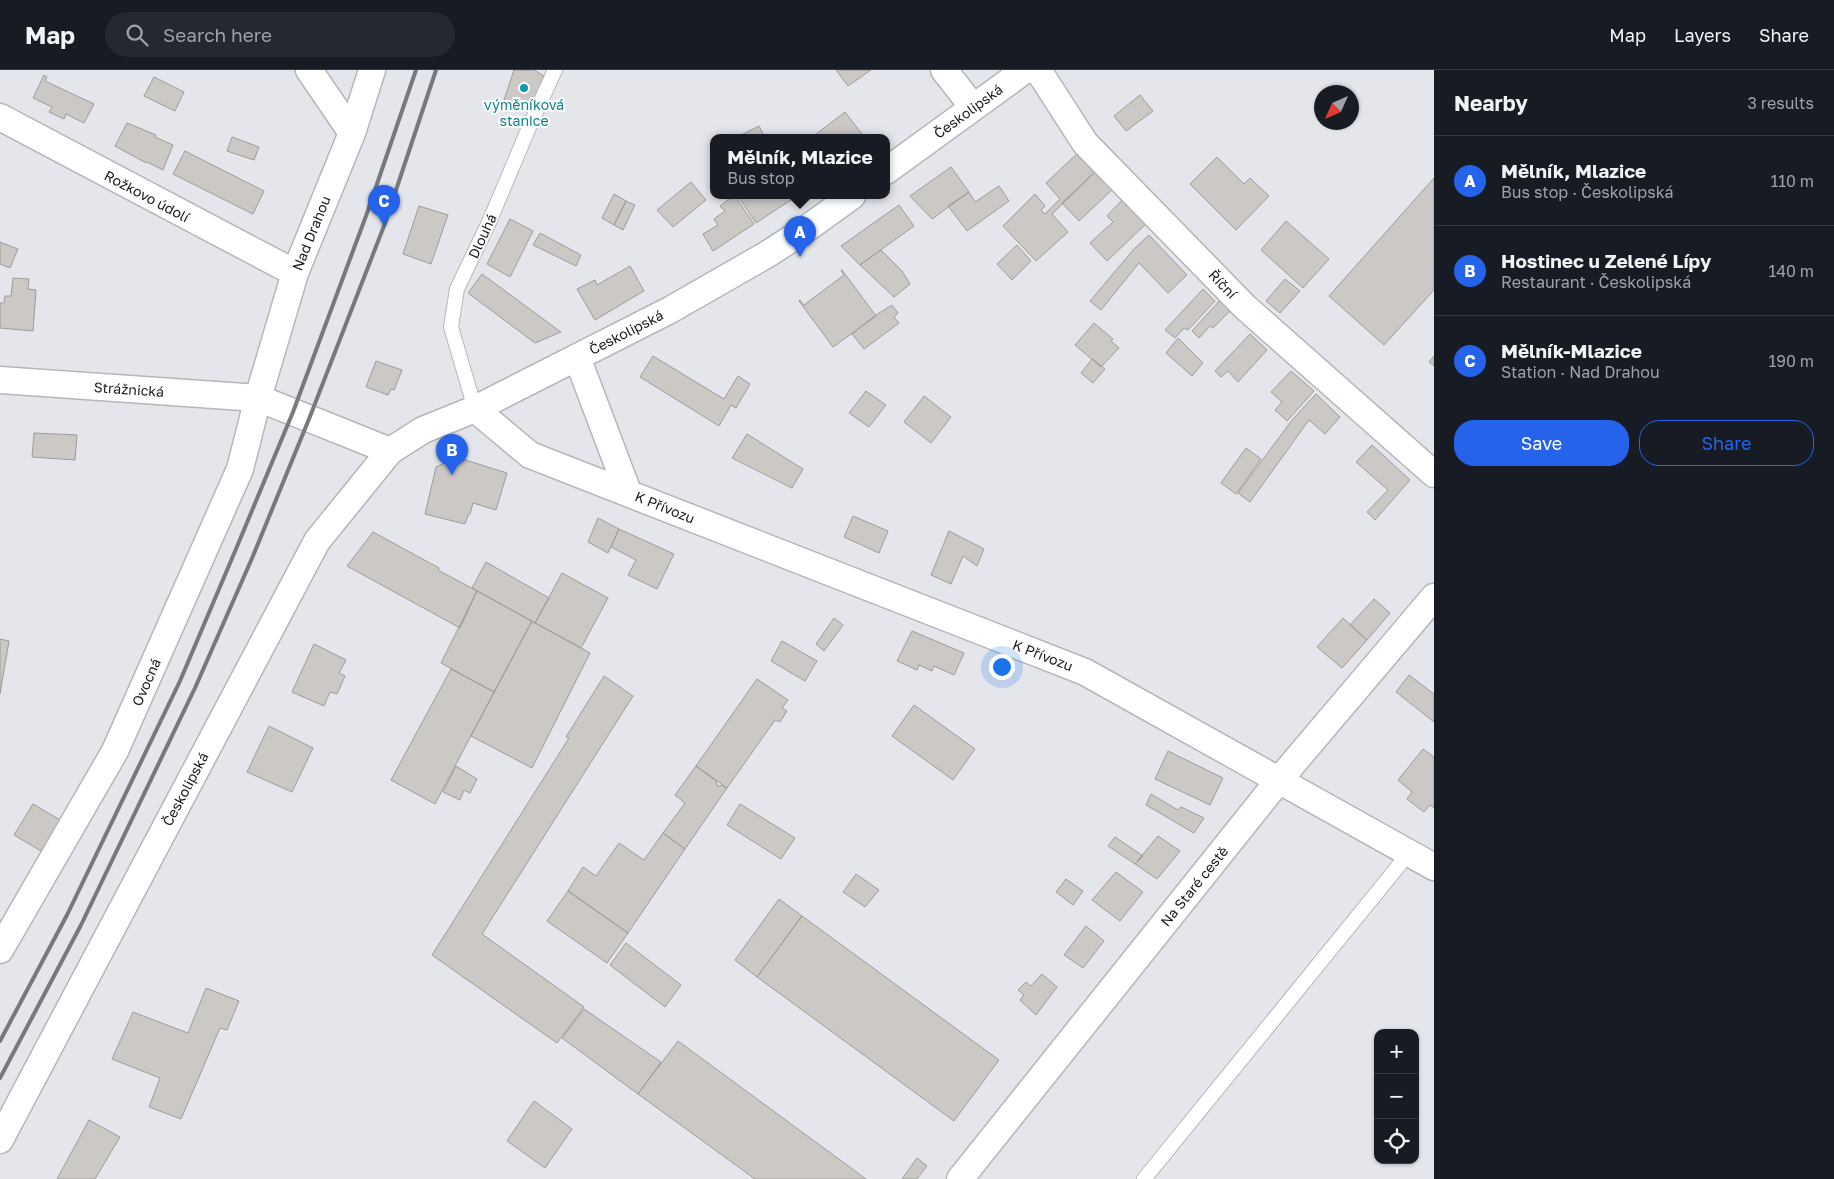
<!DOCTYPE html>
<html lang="en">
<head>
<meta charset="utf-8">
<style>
	:root { --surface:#171b24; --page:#242831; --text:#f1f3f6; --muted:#9ea1a6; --line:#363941; --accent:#2563eb }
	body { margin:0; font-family:"Golos Text",sans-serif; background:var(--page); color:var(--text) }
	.controls { position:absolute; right:15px; bottom:15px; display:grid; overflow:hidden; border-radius:10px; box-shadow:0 1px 4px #0004 }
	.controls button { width:45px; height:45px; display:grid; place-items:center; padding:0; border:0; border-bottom:1px solid var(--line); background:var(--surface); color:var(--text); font:25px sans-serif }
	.compass { position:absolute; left:1314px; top:15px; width:45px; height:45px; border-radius:50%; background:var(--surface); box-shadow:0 1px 4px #0004; rotate:225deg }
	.you { position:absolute; left:1001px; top:596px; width:18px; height:18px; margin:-12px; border:4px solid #fff; border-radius:50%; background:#1a73e8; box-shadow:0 0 0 8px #1a73e833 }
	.badge { display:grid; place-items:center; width:32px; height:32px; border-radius:50%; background:var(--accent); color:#fff; font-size:16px; font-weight:700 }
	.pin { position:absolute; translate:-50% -41px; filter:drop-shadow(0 1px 2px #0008) }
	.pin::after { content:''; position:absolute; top:26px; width:18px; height:15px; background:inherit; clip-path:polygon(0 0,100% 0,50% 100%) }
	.popup { position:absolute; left:710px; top:64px; width:180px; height:65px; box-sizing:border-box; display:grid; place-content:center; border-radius:10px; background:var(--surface); filter:drop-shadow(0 1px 4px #0005); font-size:16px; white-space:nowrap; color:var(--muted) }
	.popup b { font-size:19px; color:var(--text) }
	.popup::after { content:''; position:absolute; left:50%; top:100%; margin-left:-10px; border:10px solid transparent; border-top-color:var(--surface) }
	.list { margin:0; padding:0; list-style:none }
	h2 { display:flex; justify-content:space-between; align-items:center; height:65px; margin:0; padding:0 20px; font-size:21px }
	h2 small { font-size:16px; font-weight:400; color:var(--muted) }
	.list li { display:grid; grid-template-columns:32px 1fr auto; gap:15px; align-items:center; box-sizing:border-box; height:90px; padding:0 20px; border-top:1px solid var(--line) }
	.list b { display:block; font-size:19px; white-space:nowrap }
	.list p { margin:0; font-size:16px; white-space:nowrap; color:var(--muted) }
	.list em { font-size:16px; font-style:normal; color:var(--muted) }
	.actions { display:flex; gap:10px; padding:15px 20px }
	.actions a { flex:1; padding:11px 0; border:1px solid var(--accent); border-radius:20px; text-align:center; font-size:18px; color:var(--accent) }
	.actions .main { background:var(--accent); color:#fff }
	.icon { flex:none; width:28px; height:28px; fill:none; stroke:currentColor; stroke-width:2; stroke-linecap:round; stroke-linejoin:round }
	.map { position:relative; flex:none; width:1434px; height:1109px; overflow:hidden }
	header { display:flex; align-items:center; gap:30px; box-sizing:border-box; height:70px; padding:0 25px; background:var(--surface); border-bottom:1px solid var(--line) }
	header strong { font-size:24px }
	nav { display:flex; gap:28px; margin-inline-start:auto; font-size:18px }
	.search { width:350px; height:45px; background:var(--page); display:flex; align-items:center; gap:12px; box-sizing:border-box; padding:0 18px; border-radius:28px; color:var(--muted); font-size:19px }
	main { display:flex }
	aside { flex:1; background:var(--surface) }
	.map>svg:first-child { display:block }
	.building { fill:#cbc8c5; stroke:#9f9c98 }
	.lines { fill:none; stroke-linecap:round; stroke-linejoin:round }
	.service-casing { stroke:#b5b6ba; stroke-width:16 }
	.minor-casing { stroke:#b5b6ba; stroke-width:29 }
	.service { stroke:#fff; stroke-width:14 }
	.minor { stroke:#fff; stroke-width:26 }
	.rail { stroke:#78797c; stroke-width:4 }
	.culture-dot { fill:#0f9aa8; stroke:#fff; stroke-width:2 }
	.labels { text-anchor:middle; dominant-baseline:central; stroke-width:4; stroke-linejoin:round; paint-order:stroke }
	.culture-label { font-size:14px; fill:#0d838f; stroke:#fff }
	.street-label { font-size:14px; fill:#1a1a1c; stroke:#fff }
</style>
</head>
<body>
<header>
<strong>Map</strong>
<div class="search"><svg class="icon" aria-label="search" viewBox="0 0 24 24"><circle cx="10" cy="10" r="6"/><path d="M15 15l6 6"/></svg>Search here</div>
<nav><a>Map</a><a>Layers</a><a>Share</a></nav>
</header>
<main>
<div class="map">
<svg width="1434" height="1109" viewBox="0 0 1434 1109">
	<rect width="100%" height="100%" fill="#e5e6eb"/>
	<path class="building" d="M514,0H534L544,6L530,40L504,30Z
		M836,0H871L848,16Z
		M44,5L47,7L45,11L94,34L84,53L66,44L64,49L49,42L52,37L33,28Z
		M154,7L184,22L175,41L144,26Z
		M1140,25L1153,41L1126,61L1114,46Z
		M845,42L865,68H811Z
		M127,53L156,65L155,67L173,75L163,100L147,92L146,93L115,76Z
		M759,56L765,68H738L737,67Z
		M232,67L259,77L254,90L227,81Z
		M1081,80L1098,99L1052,144L1068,162L1036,191L1003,156L1035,124L1045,136L1041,140L1045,144L1060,129L1046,113Z
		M185,81L264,121L253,144L173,104Z
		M1217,87L1244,114L1250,108L1269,126L1236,160L1190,114Z
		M951,97L969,122L932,149L910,126Z
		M1098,99L1115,117L1079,151L1062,133Z
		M1434,108V220L1384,275L1329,226Z
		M691,112L706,130L673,157L657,140Z
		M999,116L1009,131L967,161L948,136L969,122L975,132Z
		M614,124L626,131L614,155L602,148Z
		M733,126H735L754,154L713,181L703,164L718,155L714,149L725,141L720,136Z
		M738,126H797L756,153Z
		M1124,128L1147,153L1107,191L1090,173L1113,152L1107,146Z
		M626,131L635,135L623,160L614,155Z
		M899,135L914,156L860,195L841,176Z
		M419,136L448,145L431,194L403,184Z
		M510,149L533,161L510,207L487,194Z
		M1286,151L1329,189L1303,218L1261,180Z
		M540,163L581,185L576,196L533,175Z
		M1149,165L1187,205L1168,223L1139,193L1101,240L1090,231L1134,179Z
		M0,172L18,179L10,198L0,194Z
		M1017,175L1031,191L1012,210L997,194Z
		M881,180L902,201L910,214L894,227L860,195Z
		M630,196L644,221L595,250L577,219L595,210L597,215Z
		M841,200H842L876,246L833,277L799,231L800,230L804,235L844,205Z
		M482,204L561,262L535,273L468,223Z
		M13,208L29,209L28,219L36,220L33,261L0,258V233H4L5,226H11Z
		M1285,209L1300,221L1280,243L1266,231Z
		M1203,219L1215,231L1188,260L1184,258L1175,268L1165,260Z
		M1222,228L1230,235L1229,242L1213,258L1210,256L1199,268L1192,261Z
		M892,235L898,243L894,247L899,253L864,279L852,264L876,245Z
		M1094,253L1113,269L1111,271L1119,278L1101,297L1075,275Z
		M1250,264L1267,280L1238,312L1228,301L1221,307L1215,301Z
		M1178,268L1203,293L1192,306L1166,283Z
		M653,286L724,329L738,306L750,314L736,338L731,335L719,356L640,307Z
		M1434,286V296L1429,292Z
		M1092,289L1105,299L1093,313L1081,303Z
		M376,291L402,300L394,320L391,319L388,325L366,317Z
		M1291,301L1314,321L1287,351L1275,340L1282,332L1271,322Z
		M866,321L886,335L869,357L849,343Z
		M1316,324L1340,347L1325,364L1309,350L1250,432L1238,423L1292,350Z
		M924,326L951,347L931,373L904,352Z
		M34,363L77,365L75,390L32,387Z
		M747,364L803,399L792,418L732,388Z
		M1372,375L1410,410L1375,450L1367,442L1388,420L1356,392Z
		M1246,378L1261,389L1236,424L1221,413Z
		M456,387L507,403L496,440L473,433L470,444L468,445L465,454L425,444L436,397Z
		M853,446L888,461L879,483L844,467Z
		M598,448L619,459L608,483L588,472Z
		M619,459L674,484L657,519L628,505L636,490L611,477Z
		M949,461L984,479L977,496L963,486L951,514L931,505Z
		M373,462L439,498L438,500L477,521L460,558L347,496Z
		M486,492L549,528L535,553L472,518Z
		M562,503L608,528L581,578L535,553Z
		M477,521L532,551L494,622L441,593Z
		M1374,529L1390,543L1367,570L1350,555Z
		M834,548L843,555L824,581L816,574Z
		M1343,548L1367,570L1342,598L1317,577Z
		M532,551L590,583L532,698L471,666Z
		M912,561L964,583L954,605L934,596L932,601L919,595L917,600L897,591Z
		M0,569L9,571L0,624Z
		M782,571L817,591L805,611L771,591Z
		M314,574L346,590L339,603L345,606L337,624L330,622L324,636L292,622Z
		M451,599L494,622L435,734L391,710Z
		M1409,605L1434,624V652L1396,622Z
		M604,606L633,626L482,864L584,937L557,973L432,885L569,668L566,667Z
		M757,609L788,630L782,638L787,641L780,652L775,650L727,718L696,696Z
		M914,635L975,679L953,710L892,666Z
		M269,656L313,678L292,722L247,702Z
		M1423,679L1434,687V738L1430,735L1424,742L1407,729L1412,722L1398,710Z
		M1168,681L1223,708L1210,735L1155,709Z
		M456,696L477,709L470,723L464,720L460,730L443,722Z
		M696,696L716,711L718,717L721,715L727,718L685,779L663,763L685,733L675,725Z
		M1151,724L1178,740L1181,737L1204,748L1194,763L1146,735Z
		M33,734L60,750L41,781L14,765Z
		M740,734L795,768L781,789L727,755Z
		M663,763L685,779L628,863L568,821L583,797L596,806L619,773L644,790Z
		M1158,766L1180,781L1157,809L1135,794Z
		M1115,767L1143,786L1135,794L1108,776Z
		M1116,802L1143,822L1120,851L1092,830Z
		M856,804L879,820L865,837L843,822Z
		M1066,809L1083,821L1073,835L1056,822Z
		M568,821L628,863L607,893L547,851Z
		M779,829L802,846L757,907L735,890Z
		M802,846L999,990L954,1051L757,907Z
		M1086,856L1104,871L1083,898L1064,885Z
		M626,873L681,915L665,937L610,895Z
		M1042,904L1057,917L1036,945L1020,930L1024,925L1018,920L1026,912L1031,916Z
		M206,918L239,931L227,960L220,958L181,1049L149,1037L160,1008L112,989L133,942L188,963Z
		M584,939L661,992L638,1024L562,968Z
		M678,971L866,1109H755L638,1024Z
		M534,1031L572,1059L545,1098L507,1071Z
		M89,1050L120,1067L95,1109H57Z
		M917,1088L927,1096L917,1109H902Z"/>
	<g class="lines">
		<g class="service-casing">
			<path id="service" d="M475,339L451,257L457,219L490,150L530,55L555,0
				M1144,1109L1409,783"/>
		</g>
		<g class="minor-casing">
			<path id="minor" d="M309,0L352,63
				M944,0L973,37
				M1038,0L1085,73L1245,237L1434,404
				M0,47L295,203
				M886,101L1025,0
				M577,287L628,422
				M0,310L258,328L390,381
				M475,339L530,385L1085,602L1434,797
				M0,880L115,681L240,399L258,328L295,203L352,63L372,0
				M0,1070L317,471L390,381L423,360L475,339L670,240L766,185L802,162L852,126
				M960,1109L1279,710L1434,527"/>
		</g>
		<use href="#service" class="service"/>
		<use href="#minor" class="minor"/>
		<path class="rail" d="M0,971L67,845L180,611L236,479L293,342L366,146L416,0
			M0,1008L81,855L195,618L253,486L309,349L384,156L436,0"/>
	</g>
	<circle class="culture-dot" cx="524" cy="18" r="5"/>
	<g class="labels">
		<g class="culture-label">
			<text x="524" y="34">výměníková<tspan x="524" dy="16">stanice</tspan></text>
		</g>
		<g class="street-label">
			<text transform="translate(968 41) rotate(-36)">Českolipská</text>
			<text transform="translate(147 126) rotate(28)">Rožkovo údolí</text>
			<text transform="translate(311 163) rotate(-68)">Nad Drahou</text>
			<text transform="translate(482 166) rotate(-65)">Dlouhá</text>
			<text transform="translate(1223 214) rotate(46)">Říční</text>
			<text transform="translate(626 262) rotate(-27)">Českolipská</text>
			<text transform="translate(129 319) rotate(4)">Strážnická</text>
			<text transform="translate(665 437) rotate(22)">K Přívozu</text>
			<text transform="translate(1043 585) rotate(21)">K Přívozu</text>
			<text transform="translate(146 612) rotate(-66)">Ovocná</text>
			<text transform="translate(185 719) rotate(-62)">Českolipská</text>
			<text transform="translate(1194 816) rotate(-51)">Na Staré cestě</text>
		</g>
	</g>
</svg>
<div class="controls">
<button>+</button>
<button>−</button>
<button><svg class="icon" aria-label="locate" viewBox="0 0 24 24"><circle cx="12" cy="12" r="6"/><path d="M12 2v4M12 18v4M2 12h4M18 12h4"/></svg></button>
</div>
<svg class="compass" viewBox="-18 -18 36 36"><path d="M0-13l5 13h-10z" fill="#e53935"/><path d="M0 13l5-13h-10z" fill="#9ea1a6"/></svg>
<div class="you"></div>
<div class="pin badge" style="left:800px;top:187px">A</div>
<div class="popup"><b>Mělník, Mlazice</b>Bus stop</div>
<div class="pin badge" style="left:452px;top:405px">B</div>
<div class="pin badge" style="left:384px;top:156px">C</div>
</div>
<aside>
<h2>Nearby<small>3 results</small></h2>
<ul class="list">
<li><span class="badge">A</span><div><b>Mělník, Mlazice</b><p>Bus stop · Českolipská</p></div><em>110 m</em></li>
<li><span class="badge">B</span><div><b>Hostinec u Zelené Lípy</b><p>Restaurant · Českolipská</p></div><em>140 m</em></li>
<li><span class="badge">C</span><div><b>Mělník-Mlazice</b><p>Station · Nad Drahou</p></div><em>190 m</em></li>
</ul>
<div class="actions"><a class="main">Save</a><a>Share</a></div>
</aside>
</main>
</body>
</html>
